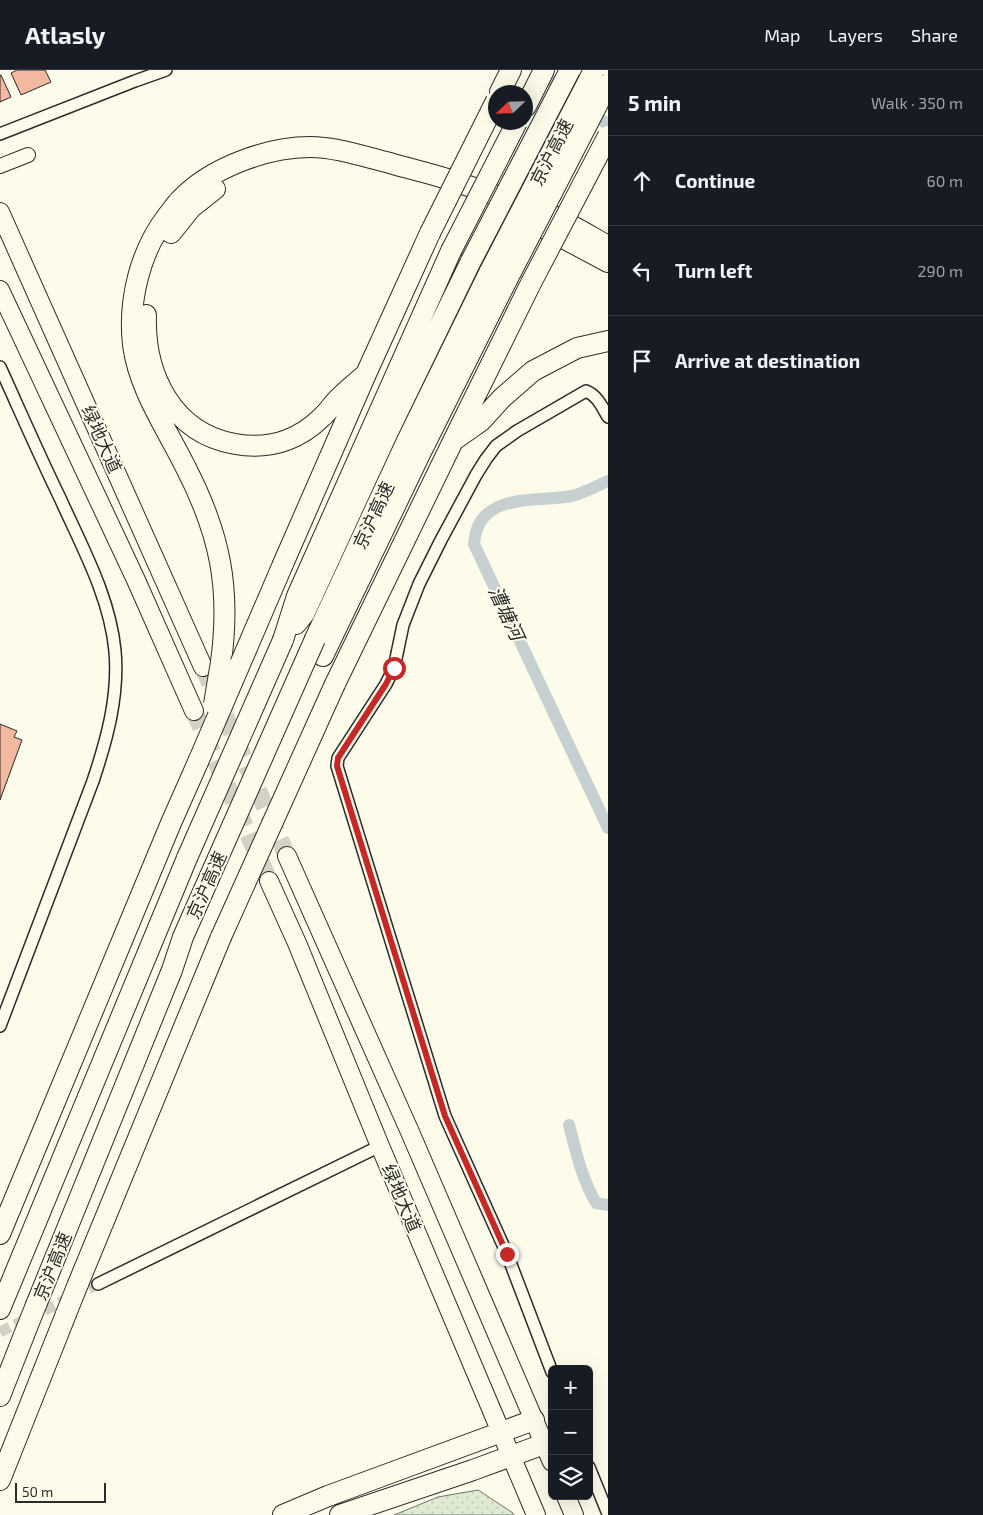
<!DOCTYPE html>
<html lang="en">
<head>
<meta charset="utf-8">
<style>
	:root { --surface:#171b24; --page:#20242c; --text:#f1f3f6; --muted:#9ea1a6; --line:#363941 }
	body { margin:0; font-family:"Exo 2","Noto Sans SC",sans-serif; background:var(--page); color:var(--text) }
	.controls { position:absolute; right:15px; bottom:15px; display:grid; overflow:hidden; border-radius:8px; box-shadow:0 5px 20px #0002 }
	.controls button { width:45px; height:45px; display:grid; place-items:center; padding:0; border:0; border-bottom:1px solid var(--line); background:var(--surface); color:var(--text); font:25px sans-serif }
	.compass { position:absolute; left:488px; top:15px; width:45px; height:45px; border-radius:50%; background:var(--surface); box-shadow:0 5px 20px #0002; rotate:247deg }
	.scale { position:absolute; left:15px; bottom:12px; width:91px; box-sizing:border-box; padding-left:5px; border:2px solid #2b2b2b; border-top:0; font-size:14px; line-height:18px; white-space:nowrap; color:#2b2b2b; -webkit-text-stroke:4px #fdfbea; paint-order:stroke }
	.stop { position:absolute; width:15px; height:15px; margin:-11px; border:4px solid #c62828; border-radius:50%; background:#fff }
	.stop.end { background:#c62828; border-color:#fff; box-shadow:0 1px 5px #0008 }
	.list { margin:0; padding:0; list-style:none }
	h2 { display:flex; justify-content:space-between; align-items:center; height:65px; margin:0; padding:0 20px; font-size:21px }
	h2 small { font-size:16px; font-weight:400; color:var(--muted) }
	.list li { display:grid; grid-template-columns:32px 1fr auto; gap:15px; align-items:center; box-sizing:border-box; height:90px; padding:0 20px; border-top:1px solid var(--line) }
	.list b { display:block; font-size:19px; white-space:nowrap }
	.list em { font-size:16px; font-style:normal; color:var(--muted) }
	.icon { flex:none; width:28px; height:28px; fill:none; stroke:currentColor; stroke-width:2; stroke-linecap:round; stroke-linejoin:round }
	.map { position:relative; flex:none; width:608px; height:1445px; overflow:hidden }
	header { display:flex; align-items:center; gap:30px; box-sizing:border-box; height:70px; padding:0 25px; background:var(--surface); border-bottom:1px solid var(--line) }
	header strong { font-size:24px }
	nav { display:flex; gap:28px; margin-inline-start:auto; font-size:18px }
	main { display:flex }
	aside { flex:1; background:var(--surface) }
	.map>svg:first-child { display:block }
	.grass { fill:url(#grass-dots); stroke:#74746e }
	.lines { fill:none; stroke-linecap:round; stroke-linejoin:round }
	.canal { stroke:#c7d0d0; stroke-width:12 }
	.building { fill:#f2b8a0; stroke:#2b2b2b }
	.minor-tunnel { stroke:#d3d1c4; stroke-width:11; stroke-dasharray:11 5.5; stroke-linecap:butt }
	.primary-tunnel { stroke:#d3d1c4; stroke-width:18; stroke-dasharray:18 9; stroke-linecap:butt }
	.minor-casing { stroke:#2b2b2b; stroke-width:14 }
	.tertiary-casing { stroke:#2b2b2b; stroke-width:16 }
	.primary-casing { stroke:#2b2b2b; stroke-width:20 }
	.motorway-casing { stroke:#2b2b2b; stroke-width:22 }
	.minor { stroke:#fdfbea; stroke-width:11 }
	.tertiary { stroke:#fdfbea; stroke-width:14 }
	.primary { stroke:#fdfbea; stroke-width:18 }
	.motorway { stroke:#fdfbea; stroke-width:20 }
	.motorway-bridge-casing { stroke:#2b2b2b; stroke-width:22; stroke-linecap:butt }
	.motorway-bridge { stroke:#fdfbea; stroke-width:20 }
	.route { stroke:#c62828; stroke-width:6 }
	.labels { text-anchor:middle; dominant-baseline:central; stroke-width:4; stroke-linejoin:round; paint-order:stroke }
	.street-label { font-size:18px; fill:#2b2b2b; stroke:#fdfbea }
	.water-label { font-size:19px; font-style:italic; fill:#2b2b2b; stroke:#fdfbea }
</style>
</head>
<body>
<header>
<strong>Atlasly</strong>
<nav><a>Map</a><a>Layers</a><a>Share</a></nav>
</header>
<main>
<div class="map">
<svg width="608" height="1445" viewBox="0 0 608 1445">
	<defs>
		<pattern id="grass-dots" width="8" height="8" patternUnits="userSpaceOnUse" patternTransform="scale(1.25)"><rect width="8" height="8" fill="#deebd1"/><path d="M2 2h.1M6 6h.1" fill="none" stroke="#bfcab4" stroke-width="1.8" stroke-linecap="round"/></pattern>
	</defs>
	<rect width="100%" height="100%" fill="#fdfbea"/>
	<path class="grass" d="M478,1420L513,1443L514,1445H394L438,1427Z"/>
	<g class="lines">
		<path class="canal" d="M538,0L608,55
			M608,411C597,416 584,423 572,426C535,433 478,421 474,474L608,758
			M569,1055C576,1082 582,1109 596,1133L608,1135"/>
	</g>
	<path class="building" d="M17,0H45L51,12L21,25L11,3Z
		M0,5H1L11,27L0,32Z
		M0,654L17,661L14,667L22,670L0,730Z"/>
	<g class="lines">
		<path class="minor-tunnel" d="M0,1262L98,1214"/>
		<path class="primary-tunnel" d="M203,597L287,786
			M194,641L269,811"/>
		<g class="minor-casing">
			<path id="minor" d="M0,64L135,11L166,0
				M0,297C20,341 39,385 60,428C82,477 110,527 115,581C119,626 107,669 93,711L0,956
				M98,1214L380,1076
				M552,1302L507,1184L445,1046L337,696L338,688L386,614L394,598L403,555L419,514L441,470L476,405L486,389L496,376L517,361L586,321C598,326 602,337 608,347
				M589,1397L608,1444"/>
		</g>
		<g class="tertiary-casing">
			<path id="tertiary" d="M0,96L28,85"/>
		</g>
		<g class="primary-casing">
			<path id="primary" d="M0,142L203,597
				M0,220L136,510L194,641
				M287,786L410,1062L552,1392
				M269,811L297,873L380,1076L536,1445
				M566,1426L574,1445"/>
		</g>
		<g class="motorway-casing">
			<path id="motorway" d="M500,22L511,0
				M526,36L544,0
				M519,149L548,160L608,192
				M171,163L191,138L215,119
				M146,245C144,304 172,363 235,374C252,377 271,376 287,370C300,365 313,356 322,347C329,341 333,333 340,327C348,319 357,312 366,304
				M454,370L481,351L502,328L533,301L577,278L608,271
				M283,494L366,304L430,163
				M296,554L304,544L386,366L471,191
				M315,569L405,375L490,201
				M283,570L297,526L451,181
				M323,586L421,382L507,210
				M221,592C231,518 220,464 186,398C167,359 139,320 133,275C128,230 140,181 168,145C172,140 176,134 180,130C210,98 267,77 310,77C336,77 365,87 390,93C409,99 430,103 450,110C469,116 489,123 508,130C523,135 539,140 553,146C572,155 590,166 608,176
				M335,614L453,371L531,213
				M0,1164L171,753L198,692
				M78,1214L221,867
				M36,1235L172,900L183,867L202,824
				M0,1239L187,788
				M0,1326L24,1265
				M0,1410L66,1244
				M283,1445L328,1426L534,1350
				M340,1445L473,1400L544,1374"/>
		</g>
		<use href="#minor" class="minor"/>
		<use href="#tertiary" class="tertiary"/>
		<use href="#primary" class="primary"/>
		<use href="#motorway" class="motorway"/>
		<g class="motorway-bridge-casing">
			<path id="motorway-bridge" d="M430,163L496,31
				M451,181L517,52
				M471,191L570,0
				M490,201L594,0
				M507,210L608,14
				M531,213L608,66
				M214,634L221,592
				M198,692L283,494
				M187,788L283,570
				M202,824L315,569
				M221,867L335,614
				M66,1244L78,1214
				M24,1265L36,1235"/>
		</g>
		<use href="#motorway-bridge" class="motorway-bridge"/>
	</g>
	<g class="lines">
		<path class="route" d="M394,598L386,614L338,688L337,696L445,1046L507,1184"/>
	</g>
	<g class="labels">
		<g class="street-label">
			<text transform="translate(551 82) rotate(-63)">京沪高速</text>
			<text transform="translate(102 369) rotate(66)">绿地大道</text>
			<text transform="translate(373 445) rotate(-65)">京沪高速</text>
			<text transform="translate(206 815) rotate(-66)">京沪高速</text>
			<text transform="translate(402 1128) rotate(67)">绿地大道</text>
			<text transform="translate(52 1196) rotate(-68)">京沪高速</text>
		</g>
		<g class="water-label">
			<text transform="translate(507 543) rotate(65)">漕塘河</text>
		</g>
	</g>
</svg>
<div class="controls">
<button>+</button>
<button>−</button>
<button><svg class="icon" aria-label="layers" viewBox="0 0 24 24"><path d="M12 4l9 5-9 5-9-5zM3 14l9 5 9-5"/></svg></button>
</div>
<svg class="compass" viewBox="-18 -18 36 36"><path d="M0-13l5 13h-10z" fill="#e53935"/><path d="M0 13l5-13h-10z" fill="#9ea1a6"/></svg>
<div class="scale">50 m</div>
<div class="stop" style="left:394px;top:598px"></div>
<div class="stop end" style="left:507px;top:1184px"></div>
</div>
<aside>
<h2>5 min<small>Walk · 350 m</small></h2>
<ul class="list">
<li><svg class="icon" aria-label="ahead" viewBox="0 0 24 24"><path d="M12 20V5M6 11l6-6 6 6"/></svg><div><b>Continue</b></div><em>60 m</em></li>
<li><svg class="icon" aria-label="left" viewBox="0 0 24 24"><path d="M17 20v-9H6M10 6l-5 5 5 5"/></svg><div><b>Turn left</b></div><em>290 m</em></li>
<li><svg class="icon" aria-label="arrive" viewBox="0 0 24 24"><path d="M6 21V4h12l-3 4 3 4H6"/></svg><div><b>Arrive at destination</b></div></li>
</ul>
</aside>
</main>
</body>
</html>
